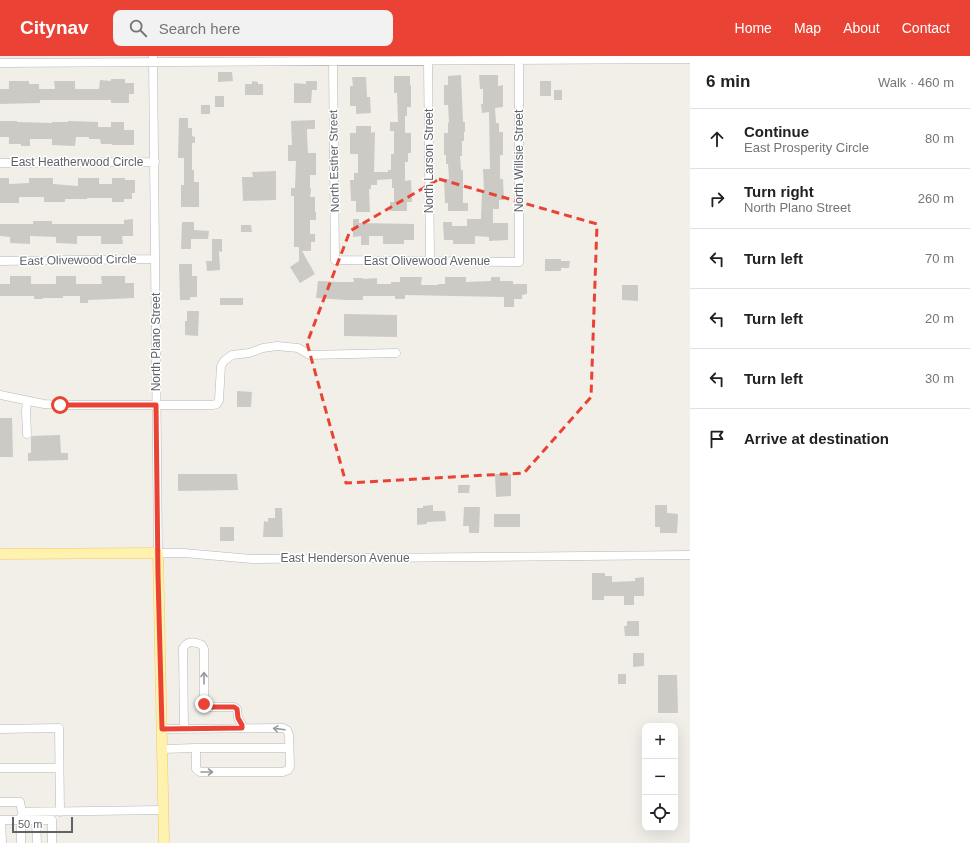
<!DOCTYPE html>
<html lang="en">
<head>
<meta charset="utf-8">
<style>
	:root { --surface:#fff; --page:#f2f2f2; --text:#202124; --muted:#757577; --line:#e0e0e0; --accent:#ea4335 }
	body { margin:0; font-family:Helvetica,sans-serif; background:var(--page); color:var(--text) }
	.controls { position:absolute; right:12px; bottom:12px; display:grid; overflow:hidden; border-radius:8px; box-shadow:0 4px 16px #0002 }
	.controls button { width:36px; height:36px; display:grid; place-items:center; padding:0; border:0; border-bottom:1px solid var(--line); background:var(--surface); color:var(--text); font:20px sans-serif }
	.scale { position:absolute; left:12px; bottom:10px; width:61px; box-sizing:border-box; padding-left:4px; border:2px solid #5f6368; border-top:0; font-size:11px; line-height:14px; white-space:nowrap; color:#5f6368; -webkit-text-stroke:3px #fff; paint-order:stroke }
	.stop { position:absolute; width:12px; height:12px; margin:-9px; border:3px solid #ea4335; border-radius:50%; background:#fff }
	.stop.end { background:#ea4335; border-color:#fff; box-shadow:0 1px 4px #0008 }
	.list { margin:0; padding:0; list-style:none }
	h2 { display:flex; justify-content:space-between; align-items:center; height:52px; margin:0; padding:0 16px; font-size:17px }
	h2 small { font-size:13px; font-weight:400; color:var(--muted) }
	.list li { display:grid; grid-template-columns:26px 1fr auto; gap:12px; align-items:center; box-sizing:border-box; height:60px; padding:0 16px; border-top:1px solid var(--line) }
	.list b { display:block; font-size:15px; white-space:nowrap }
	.list p { margin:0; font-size:13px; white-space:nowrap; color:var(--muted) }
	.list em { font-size:13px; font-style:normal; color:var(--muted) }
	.icon { flex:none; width:22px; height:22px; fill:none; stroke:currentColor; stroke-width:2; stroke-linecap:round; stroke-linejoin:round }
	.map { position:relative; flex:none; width:690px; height:787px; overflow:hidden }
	header { display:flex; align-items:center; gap:24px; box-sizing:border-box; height:56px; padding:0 20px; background:var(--accent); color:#fff }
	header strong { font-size:19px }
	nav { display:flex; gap:22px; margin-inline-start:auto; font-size:14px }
	.search { width:280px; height:36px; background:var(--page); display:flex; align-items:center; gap:10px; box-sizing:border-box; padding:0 14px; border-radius:8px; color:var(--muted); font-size:15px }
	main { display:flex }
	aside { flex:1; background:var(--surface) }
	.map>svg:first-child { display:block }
	.building { fill:#cccac5 }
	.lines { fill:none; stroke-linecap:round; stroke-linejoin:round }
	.minor-casing { stroke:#b5b8bc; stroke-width:9 }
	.major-casing { stroke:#f2c960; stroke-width:11 }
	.minor { stroke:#fff; stroke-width:8 }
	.major { stroke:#fff2af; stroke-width:10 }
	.oneway { stroke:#979a9d }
	.route { stroke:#ea4335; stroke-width:5 }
	.marked { fill:none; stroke:#ea4335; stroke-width:3; stroke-dasharray:8 5; stroke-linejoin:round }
	.labels { text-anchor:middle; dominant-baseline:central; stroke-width:3; stroke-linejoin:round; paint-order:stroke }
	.street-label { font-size:12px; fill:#5f6368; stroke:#fff }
</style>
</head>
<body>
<header>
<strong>Citynav</strong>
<div class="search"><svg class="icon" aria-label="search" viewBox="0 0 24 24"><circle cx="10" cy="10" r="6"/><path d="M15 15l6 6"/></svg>Search here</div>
<nav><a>Home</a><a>Map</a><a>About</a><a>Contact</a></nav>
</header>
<main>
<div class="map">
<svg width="690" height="787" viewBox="0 0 690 787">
	<rect width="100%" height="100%" fill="#f1efe8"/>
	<path class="building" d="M218,16H232L233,25L218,26Z
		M461,19L463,66H465V76H464V85H462V100H460L461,114H463V147H468V155H448V147H445L444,123H449L448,108H446V99H444V77H448V67L449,66L448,49H444V29H448V20Z
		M479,19H498V30L503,29V51L495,52L496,67H499V76H503V99H500V123H503L504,144H499V153H493V167H508V184L489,185V181L475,180V188H453V184H444L443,166H452V170H467V163H481L482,135H484L483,113H490L489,56L482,57L481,48H483V33H480Z
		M394,20H410V29H411V51H407V60H405V77H411V97H408V106H405V125L411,124L412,146H407V155H390V146H394V132H392V123L377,124V129H371V133H369L370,156H356V145H351L350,124H354V117H358V98H350V77H356V70H371V77L375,76L374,116H388V114H391V98H394V75H390V66H398L397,37H394Z
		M352,21H366L367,41H370L371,57L356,58V50H350V30H353Z
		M111,23H125V27H134V38H129V47H111V44H40V47L0,48V33H9V25H29V28H39V33H55L54,25H75V33H99L100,24L111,25Z
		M252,25L258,26V28H263V39H245V28H252Z
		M306,25H317V34H312L311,47H294V27L306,28Z
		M540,25H551V40H540Z
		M554,34H562V44H554Z
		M215,40H224V51H215Z
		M201,49H210V58H201Z
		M179,62H188V72H192V80L195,81V87H192V114H194V126H199V151H181V129H184V102H178Z
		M315,64V73H307V80L308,97H316V119H310V132L311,133L310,141H315V156H316V164H310V178H315V186H311V195H302L315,218L300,227L290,211L299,205V191H294V140H291V132H295L296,105H288V89H292L291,65Z
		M0,65H17V66L52,67V66H68V65L98,66V71H111V66H124V74H134V89H112V88H101L100,83H89V81H76L75,90L52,89V83H30V90H21V88H9V81H0Z
		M276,115V144L243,145L242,121H253L252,116Z
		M0,122H9V128L29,127V122H53V128L78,130V122H99V128H112V122H125V124H135V137H132V143H124V146H112V142H87V143H65V146H44V141H19V147H0Z
		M133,163V180H122L123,188H101V180H77V188L56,187V181L30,180V188L10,187V181L0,180V168H33V165H52V168H124V164Z
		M353,163H359V167L414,168V184H404V188H383V180H369V189H361V180L353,181Z
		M182,166H194V174L209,175L208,183H191V193H181Z
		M241,169H251L252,176H241Z
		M212,183H222V196L219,195L220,214L207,215L206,205H212Z
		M545,203H561V205H570L569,212H561V215H545Z
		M179,208H192V220H197V241H190V244H180Z
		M10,220H31V228H56V220H76V228H102L101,220H125V227H134V242L88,244V247H80V240H63V242H43V243H34V240H0V228H10Z
		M400,221H422L421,229H438V228H445V221H466V226L491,225V221H500V225H513V228H527V238L522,239V243H514V251H504V241L405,239V243H395V240H363V244H346L316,242L318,225L338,226H354L353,222H363V223L377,222V228H391V226H400Z
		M622,229H638V245L622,244Z
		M220,242H243V249H220Z
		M187,255H199L198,280L185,279V265H187Z
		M344,258L397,259V281L344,280Z
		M237,335L252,336L251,351H237Z
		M0,362H12L13,401H0Z
		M60,379L61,397H68V404L28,405V397H31V381L32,380Z
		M178,418H237L238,434L178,435Z
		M495,418H511V440L496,441Z
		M458,429H470L469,437H458Z
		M433,449V455H445L446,465L427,466V468L417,469V452H423V450Z
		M655,449H667V457L678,458L677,477H660V471H655Z
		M464,451H480L479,477H469V470H463Z
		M275,452H282L283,481H263L264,465L268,466V462H275Z
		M494,458H520V471H494Z
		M220,471H234V485H220Z
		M592,517H605V520H612V526L635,525V522L644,521V540H634V549H624V540H604V544H592Z
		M627,565H639V580H625L624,570H627Z
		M633,597H644V610L633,611Z
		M618,618H626V628H618Z
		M658,619H677L678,657H658Z"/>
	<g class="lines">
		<g class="minor-casing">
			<path id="minor" d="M153,0L158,497H184L252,503L690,499
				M333,5L335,204L519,206V4
				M428,5L430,205
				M0,7L690,3
				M0,107L155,106
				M0,205L155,203
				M0,339L44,348L60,349H213L217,348L219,344L221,310L224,305L232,299L249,297L263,292L277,290L298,292L310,299L396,297
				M27,378L26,355L27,345
				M0,673L59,672L60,756
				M162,673L283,672L287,674L289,679L290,711L288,714L283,716H200L196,713V692L162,693
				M184,673L183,592C188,584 194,586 202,589L204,593V648L206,651H234L237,653L238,662L242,669L243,672
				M196,692H289
				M0,712H59
				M0,746H20L22,756L163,754
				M21,761V787
				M0,764H52V787
				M1,764L2,787
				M36,765L37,787"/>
		</g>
		<g class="major-casing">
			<path id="major" d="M0,498L158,497L164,787"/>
		</g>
		<use href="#minor" class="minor"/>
		<use href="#major" class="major"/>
	</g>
	<defs><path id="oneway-shaft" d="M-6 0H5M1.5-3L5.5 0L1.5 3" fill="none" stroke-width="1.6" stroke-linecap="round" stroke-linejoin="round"/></defs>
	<g class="oneway">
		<use href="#oneway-shaft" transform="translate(204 622) rotate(-90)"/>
		<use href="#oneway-shaft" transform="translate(279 673) rotate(-173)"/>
		<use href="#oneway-shaft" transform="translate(207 716)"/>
	</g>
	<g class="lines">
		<path class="route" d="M60,349H156L158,519L162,673L242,672V669L238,662L237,653L234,651H206L204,648"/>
	</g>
	<path class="marked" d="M439,123L597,168L591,341L524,417L346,427L307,287L350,175Z"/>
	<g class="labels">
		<g class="street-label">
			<text transform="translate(334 105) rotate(-91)">North Esther Street</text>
			<text transform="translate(429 105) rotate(-90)">North Larson Street</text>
			<text transform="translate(519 105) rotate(-90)">North Willsie Street</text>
			<text x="77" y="106">East Heatherwood Circle</text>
			<text transform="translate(78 204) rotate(-1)">East Olivewood Circle</text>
			<text x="427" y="205">East Olivewood Avenue</text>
			<text transform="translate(156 286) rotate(-90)">North Plano Street</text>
			<text x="345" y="502">East Henderson Avenue</text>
		</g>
	</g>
</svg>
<div class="controls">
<button>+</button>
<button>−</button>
<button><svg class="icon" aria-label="locate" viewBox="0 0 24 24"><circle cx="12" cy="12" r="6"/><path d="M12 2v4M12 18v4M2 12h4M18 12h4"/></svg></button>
</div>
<div class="scale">50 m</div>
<div class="stop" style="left:60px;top:349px"></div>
<div class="stop end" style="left:204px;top:648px"></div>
</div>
<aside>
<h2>6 min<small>Walk · 460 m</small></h2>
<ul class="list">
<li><svg class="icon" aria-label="ahead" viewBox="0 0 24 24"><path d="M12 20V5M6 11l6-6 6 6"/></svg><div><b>Continue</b><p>East Prosperity Circle</p></div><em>80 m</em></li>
<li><svg class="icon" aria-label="right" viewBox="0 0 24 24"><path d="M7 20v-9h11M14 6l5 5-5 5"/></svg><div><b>Turn right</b><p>North Plano Street</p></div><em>260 m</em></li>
<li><svg class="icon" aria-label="left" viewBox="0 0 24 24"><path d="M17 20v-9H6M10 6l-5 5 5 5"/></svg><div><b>Turn left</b></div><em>70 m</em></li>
<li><svg class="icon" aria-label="left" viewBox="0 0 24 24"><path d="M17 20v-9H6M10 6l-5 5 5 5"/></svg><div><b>Turn left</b></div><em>20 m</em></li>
<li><svg class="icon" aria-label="left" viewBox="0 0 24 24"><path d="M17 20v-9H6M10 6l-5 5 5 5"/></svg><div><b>Turn left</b></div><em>30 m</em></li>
<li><svg class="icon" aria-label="arrive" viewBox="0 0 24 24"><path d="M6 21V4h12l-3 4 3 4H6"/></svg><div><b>Arrive at destination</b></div></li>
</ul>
</aside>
</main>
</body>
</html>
